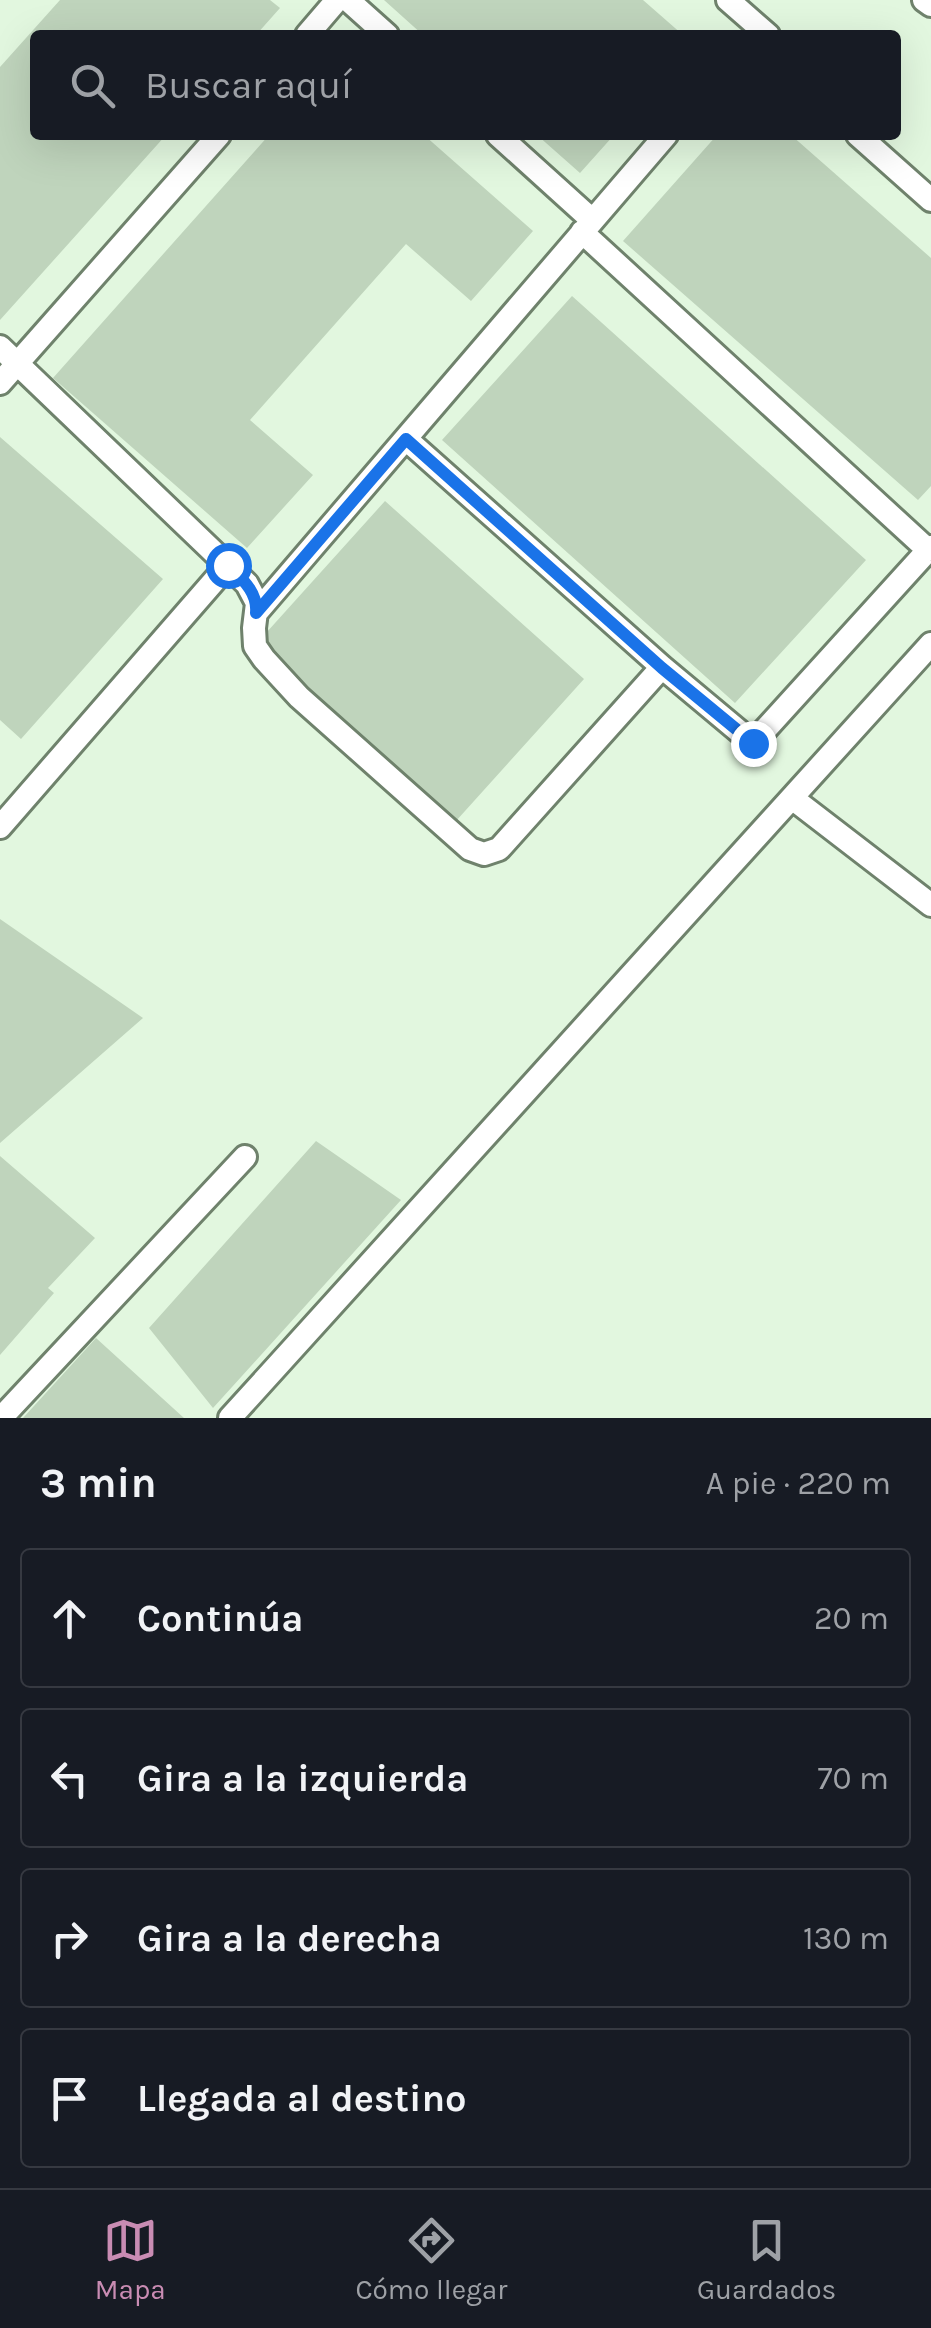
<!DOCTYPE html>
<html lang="es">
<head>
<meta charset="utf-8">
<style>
	:root { --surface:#171b24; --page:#20242c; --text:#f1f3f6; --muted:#9ea1a6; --line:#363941; --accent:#c98cb3 }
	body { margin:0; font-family:Karla,sans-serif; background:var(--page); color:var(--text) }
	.stop { position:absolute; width:30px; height:30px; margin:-22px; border:8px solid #1a73e8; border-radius:50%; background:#fff }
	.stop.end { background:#1a73e8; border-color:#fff; box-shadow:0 2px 10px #0008 }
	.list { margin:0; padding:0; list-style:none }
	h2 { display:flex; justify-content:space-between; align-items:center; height:130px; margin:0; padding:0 40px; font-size:42px }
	h2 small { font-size:32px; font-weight:400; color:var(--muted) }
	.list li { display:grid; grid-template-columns:65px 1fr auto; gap:30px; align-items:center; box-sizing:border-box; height:140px; margin:0 20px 20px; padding:0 20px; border:2px solid var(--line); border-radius:10px }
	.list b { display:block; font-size:38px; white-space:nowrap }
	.list em { font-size:32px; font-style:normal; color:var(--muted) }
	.icon { flex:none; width:55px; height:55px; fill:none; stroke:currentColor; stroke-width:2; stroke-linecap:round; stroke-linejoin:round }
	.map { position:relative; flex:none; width:931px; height:1418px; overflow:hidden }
	.search { position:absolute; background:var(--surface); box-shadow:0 10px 40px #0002; left:30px; right:30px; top:30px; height:110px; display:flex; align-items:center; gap:25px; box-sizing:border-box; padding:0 35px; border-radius:10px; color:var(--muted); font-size:38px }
	.sheet { height:770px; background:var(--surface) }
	nav { display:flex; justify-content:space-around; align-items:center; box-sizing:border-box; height:140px; border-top:2px solid var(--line); background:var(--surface); font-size:28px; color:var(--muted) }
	nav a { display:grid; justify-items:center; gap:5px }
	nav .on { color:var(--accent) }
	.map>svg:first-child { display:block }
	.building { fill:#bfd4bc }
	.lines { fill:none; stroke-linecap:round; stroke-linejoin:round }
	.minor-casing { stroke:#6f826c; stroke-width:28 }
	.minor { stroke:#fff; stroke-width:22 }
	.route { stroke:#1a73e8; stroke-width:12 }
</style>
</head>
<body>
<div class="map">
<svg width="931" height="1418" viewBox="0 0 931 1418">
	<rect width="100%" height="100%" fill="#e2f7df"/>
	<path class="building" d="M60,0H270L280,8L256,35H35V135H166L0,320V67Z
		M384,0H643L683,35H423Z
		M269,135H424L533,231L471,301L406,244L250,420L313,475L247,548L53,378Z
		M537,135H614L580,173Z
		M717,135H791L931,258V486L918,500L623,241Z
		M572,296L866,560L735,703L442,440Z
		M0,437L163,579L21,739L0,720Z
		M385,501L584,679L456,821L257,643Z
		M0,919L143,1018L0,1143Z
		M316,1141L401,1200L213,1408L149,1328Z
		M0,1156L95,1238L48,1288L54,1293L0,1355Z
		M96,1338L184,1418H23Z"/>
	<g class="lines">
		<g class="minor-casing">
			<path id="minor" d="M348,0L387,35
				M728,0L768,35
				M924,0L931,5
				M307,35L337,0
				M498,135L592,220
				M858,135L931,200
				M582,232L928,550
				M0,347L247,584L257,603L254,628L255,646L264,659L299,697L470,849L484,854L499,849L662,667
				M0,383L219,135
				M406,439L662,667L753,743L931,547
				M256,613L666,135
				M792,798L931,905
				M0,827L228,565
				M1,1418L245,1157
				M230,1418L931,644"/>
		</g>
		<use href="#minor" class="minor"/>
	</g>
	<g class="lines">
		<path class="route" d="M228,565C242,579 258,592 256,613L406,439L662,668L753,743"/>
	</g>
</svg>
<div class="stop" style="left:228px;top:565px"></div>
<div class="stop end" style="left:753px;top:743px"></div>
<div class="search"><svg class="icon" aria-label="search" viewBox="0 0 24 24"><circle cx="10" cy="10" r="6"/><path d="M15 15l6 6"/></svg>Buscar aquí</div>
</div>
<section class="sheet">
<h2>3 min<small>A pie · 220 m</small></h2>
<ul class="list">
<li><svg class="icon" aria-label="ahead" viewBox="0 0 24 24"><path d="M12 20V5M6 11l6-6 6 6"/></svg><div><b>Continúa</b></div><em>20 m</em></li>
<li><svg class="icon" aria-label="left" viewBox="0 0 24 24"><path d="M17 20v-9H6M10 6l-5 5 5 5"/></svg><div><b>Gira a la izquierda</b></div><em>70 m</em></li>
<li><svg class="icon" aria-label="right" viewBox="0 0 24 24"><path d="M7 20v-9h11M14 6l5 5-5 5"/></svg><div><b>Gira a la derecha</b></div><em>130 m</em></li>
<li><svg class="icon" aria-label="arrive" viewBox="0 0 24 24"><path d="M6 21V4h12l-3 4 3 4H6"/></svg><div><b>Llegada al destino</b></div></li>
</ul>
</section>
<nav>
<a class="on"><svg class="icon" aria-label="map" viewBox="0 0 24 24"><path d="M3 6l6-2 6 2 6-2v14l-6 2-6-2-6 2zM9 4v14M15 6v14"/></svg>Mapa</a>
<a><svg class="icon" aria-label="directions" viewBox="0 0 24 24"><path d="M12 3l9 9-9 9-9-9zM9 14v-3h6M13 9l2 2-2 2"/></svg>Cómo llegar</a>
<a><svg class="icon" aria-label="saved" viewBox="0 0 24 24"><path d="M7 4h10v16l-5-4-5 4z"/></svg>Guardados</a>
</nav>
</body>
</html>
